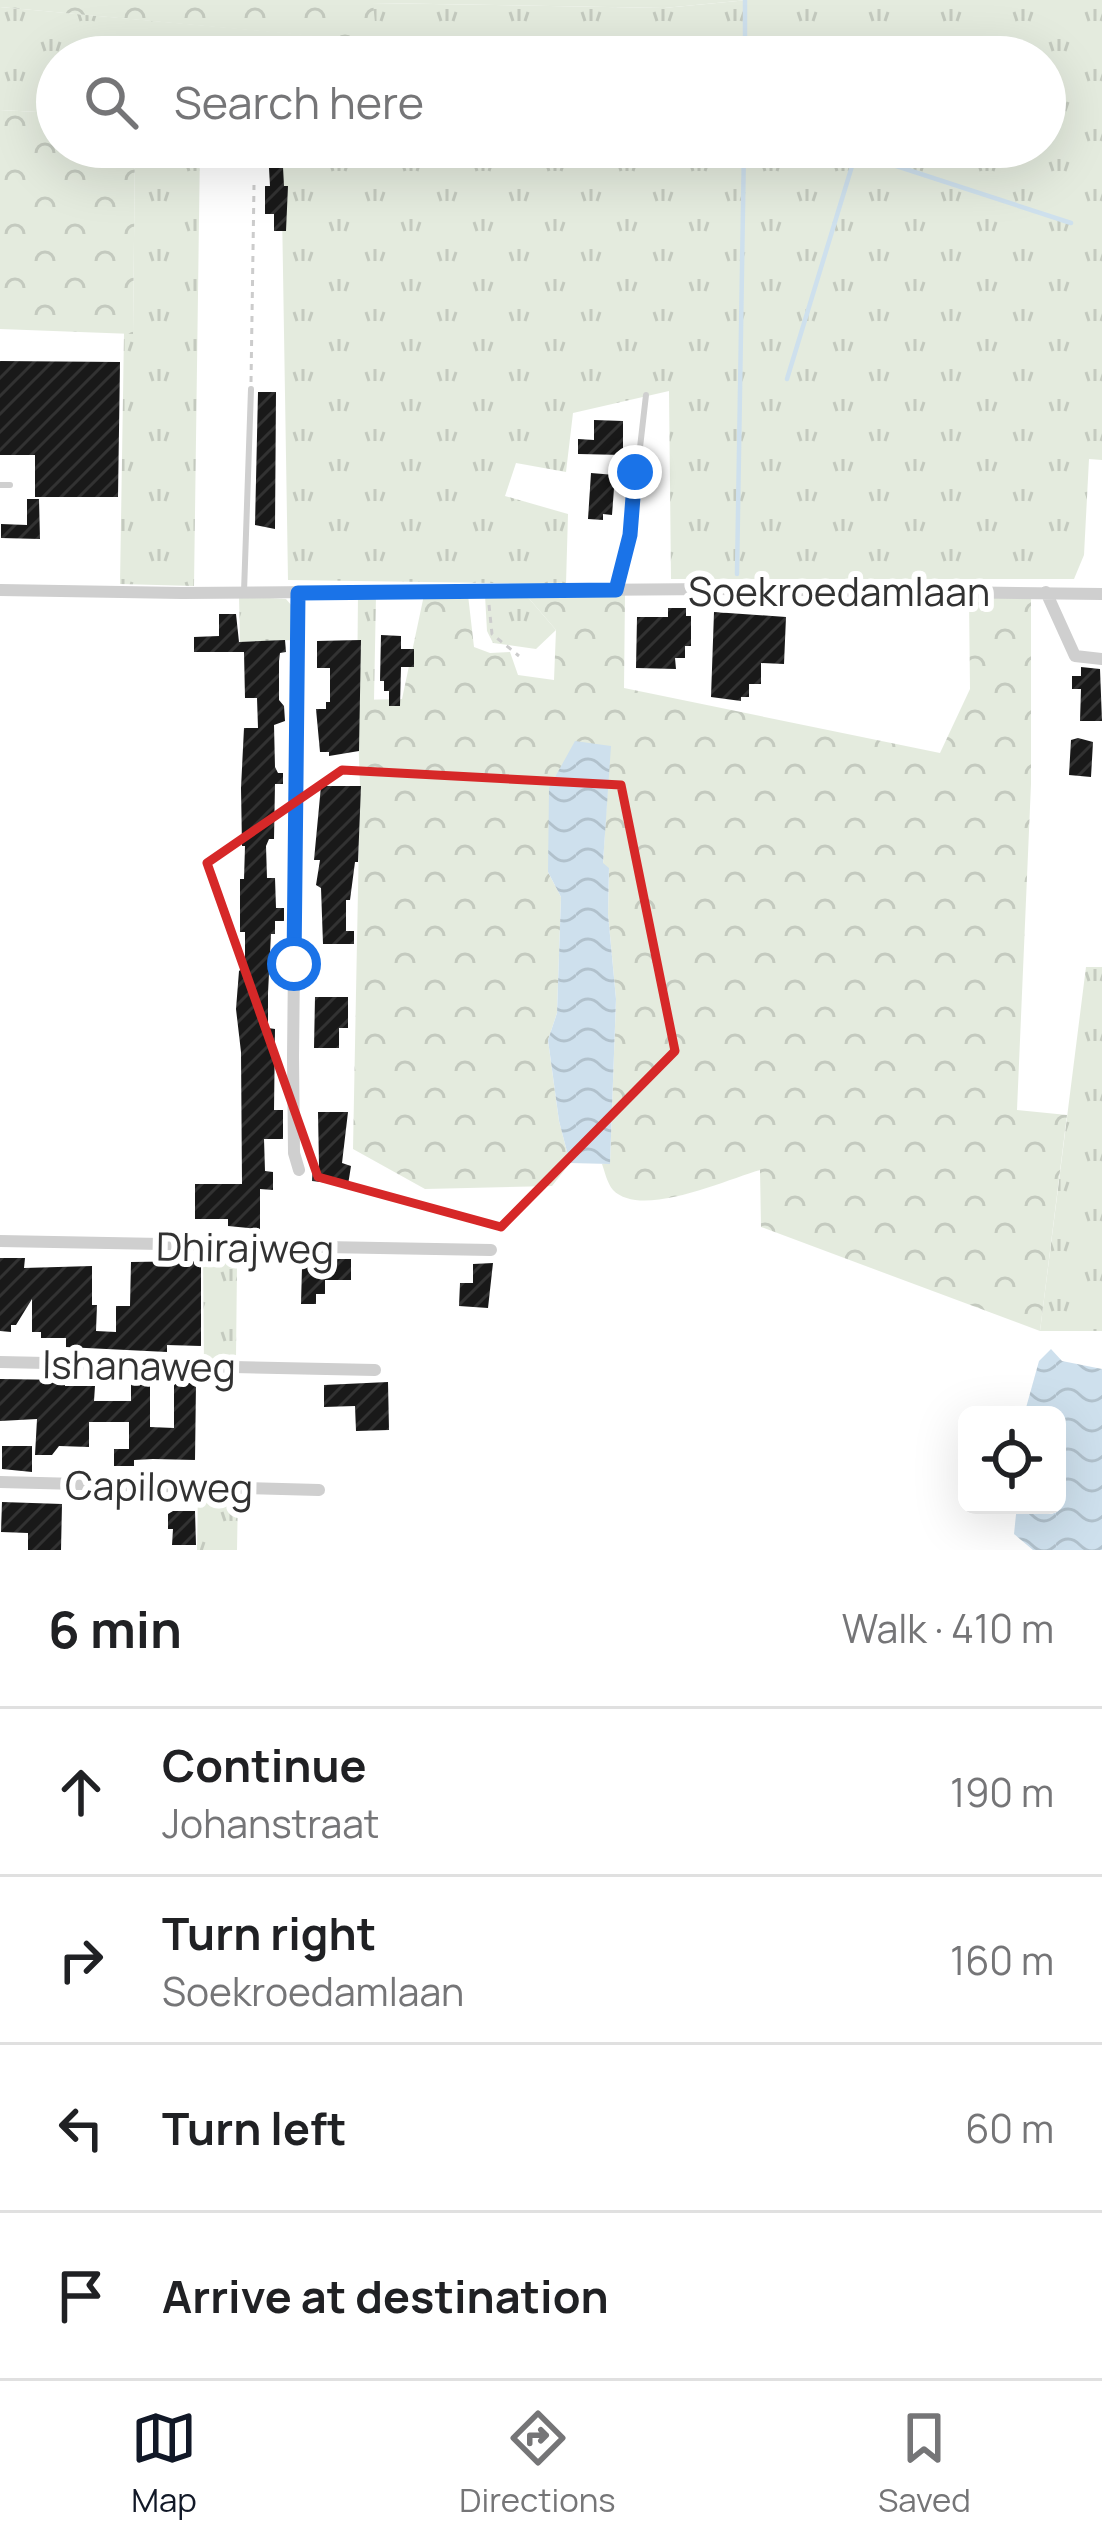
<!DOCTYPE html>
<html lang="en">
<head>
<meta charset="utf-8">
<style>
	:root { --surface:#fff; --page:#f6f6f6; --text:#202124; --muted:#757577; --line:#e0e0e0; --accent:#111827 }
	body { margin:0; font-family:Manrope,sans-serif; background:var(--page); color:var(--text) }
	.controls { position:absolute; right:36px; bottom:36px; display:grid; overflow:hidden; border-radius:18px; box-shadow:0 12px 48px #0002 }
	.controls button { width:108px; height:108px; display:grid; place-items:center; padding:0; border:0; border-bottom:3px solid var(--line); background:var(--surface); color:var(--text); font:60px sans-serif }
	.stop { position:absolute; width:36px; height:36px; margin:-27px; border:9px solid #1a73e8; border-radius:50%; background:#fff }
	.stop.end { background:#1a73e8; border-color:#fff; box-shadow:0 3px 12px #0008 }
	.list { margin:0; padding:0; list-style:none }
	h2 { display:flex; justify-content:space-between; align-items:center; height:156px; margin:0; padding:0 48px; font-size:51px }
	h2 small { font-size:39px; font-weight:400; color:var(--muted) }
	.list li { display:grid; grid-template-columns:78px 1fr auto; gap:36px; align-items:center; box-sizing:border-box; height:168px; padding:0 48px; border-top:3px solid var(--line) }
	.list b { display:block; font-size:45px; white-space:nowrap }
	.list p { margin:0; font-size:39px; white-space:nowrap; color:var(--muted) }
	.list em { font-size:39px; font-style:normal; color:var(--muted) }
	.icon { flex:none; width:66px; height:66px; fill:none; stroke:currentColor; stroke-width:2; stroke-linecap:round; stroke-linejoin:round }
	.map { position:relative; flex:none; width:1102px; height:1550px; overflow:hidden }
	.search { position:absolute; background:var(--surface); box-shadow:0 12px 48px #0002; left:36px; right:36px; top:36px; height:132px; display:flex; align-items:center; gap:30px; box-sizing:border-box; padding:0 42px; border-radius:66px; color:var(--muted); font-size:45px }
	.sheet { height:828px; background:var(--surface) }
	nav { display:flex; justify-content:space-around; align-items:center; box-sizing:border-box; height:168px; border-top:3px solid var(--line); background:var(--surface); font-size:33px; color:var(--muted) }
	nav a { display:grid; justify-items:center; gap:6px }
	nav .on { color:var(--accent) }
	.map>svg:first-child { display:block }
	.grass { fill:url(#grass-tufts) }
	.forest { fill:url(#forest-crowns) }
	.water { fill:url(#water-waves) }
	.lines { fill:none; stroke-linecap:round; stroke-linejoin:round }
	.stream { stroke:#cee0ed; stroke-width:4.5 }
	.building { fill:url(#building-hatch) }
	.path { stroke:#ccc; stroke-width:3; stroke-dasharray:6 6; stroke-linecap:butt }
	.service { stroke:#cfcfcf; stroke-width:6 }
	.minor { stroke:#cfcfcf; stroke-width:12 }
	.route { stroke:#1a73e8; stroke-width:15 }
	.marked { fill:none; stroke:#d62828; stroke-width:9; stroke-linejoin:round }
	.labels { text-anchor:middle; dominant-baseline:central; stroke-width:12; stroke-linejoin:round; paint-order:stroke }
	.street-label { font-size:39px; fill:#323232; stroke:#fff }
</style>
</head>
<body>
<div class="map">
<svg width="1102" height="1550" viewBox="0 0 1102 1550">
	<defs>
		<pattern id="grass-tufts" width="24" height="20" patternUnits="userSpaceOnUse" patternTransform="scale(3)"><rect width="24" height="20" fill="#e4ebde"/><path d="M3 7l-1-3M5 7V3M7 7l1-3M15 17l-1-3M17 17v-4M19 17l1-3" fill="none" stroke="#c4cabf"/></pattern>
		<pattern id="forest-crowns" width="20" height="18" patternUnits="userSpaceOnUse" patternTransform="scale(3)"><rect width="20" height="18" fill="#e4ebde"/><path d="M2 6a3 3 0 1 1 6 0M12 15a3 3 0 1 1 6 0" fill="none" stroke="#c4cabf"/></pattern>
		<pattern id="water-waves" width="16" height="10" patternUnits="userSpaceOnUse" patternTransform="scale(3)"><rect width="16" height="10" fill="#cee0ed"/><path d="M0 5q4-4 8 0t8 0" fill="none" stroke="#b1c1cc"/></pattern>
		<pattern id="building-hatch" width="6" height="6" patternUnits="userSpaceOnUse" patternTransform="scale(3)"><rect width="6" height="6" fill="#191919"/><path d="M-1 1l2-2M0 6l6-6M5 7l2-2" fill="none" stroke="#323232"/></pattern>
	</defs>
	<rect width="100%" height="100%" fill="#fff"/>
	<path class="grass" d="M748,0H1102V460L1089,459L1084,555L1074,579H671L669,391L573,413L566,472L516,463L505,496L568,514L566,584L288,580L281,147H1045V57H57V113L0,110V7L376,41L372,3L664,8Z
		M135,147H200L194,586L120,584L124,333H133Z
		M358,594L376,595L374,700H357Z
		M485,595H526L556,630L536,649L493,643L487,631Z
		M239,596L286,599L292,606L294,640L240,642Z
		M1086,967H1102V1331H1040Z
		M228,1251L237,1267L236,1357L231,1363L204,1364L203,1252Z
		M198,1490L238,1491L237,1550H197Z"/>
	<path class="forest" d="M0,0H748L664,8L373,3L377,42L0,7Z
		M0,110L57,113V147H135L133,334L0,329Z
		M424,595H468L474,647L490,653L510,652L518,675L554,680L556,630L526,595H625L624,688L940,753L970,689L969,597H1031V784L1017,1110L1067,1115L1040,1331L761,1227L760,1170C725,1180 641,1219 613,1190C607,1183 605,1172 602,1164L610,1163L616,999L608,914L609,869L603,864L610,746L548,872L561,897L557,1013L548,1040L559,1121L570,1163L552,1186L425,1189L353,1149L360,786L357,700L402,699Z"/>
	<path class="water" d="M575,741L611,746L603,863L609,868L608,914L616,999L610,1164L570,1163L559,1121L548,1040L557,1013L561,897L548,872L549,788Z
		M1051,1349L1062,1361L1102,1369V1550H1033L1014,1534L1017,1505H1057V1415H1024L1039,1361Z"/>
	<g class="lines">
		<path class="stream" d="M745,0V57
			M838,147L1071,223
			M787,379L856,153
			M737,574L744,147"/>
	</g>
	<path class="building" d="M283,167L284,186H288L286,231H274V214H265V186H270L269,168Z
		M0,361L120,362L118,497H35V455H0Z
		M258,392H276L275,529L255,525Z
		M594,420L623,421V455L578,454V439L594,440Z
		M591,473L615,475L612,515L603,514V520L588,519Z
		M27,499H39L40,539L1,538V524L27,525Z
		M668,608H686V616H691V646H685V658H675L676,669L636,668L637,617H668Z
		M714,612L786,617L784,664L761,663V684H749V697H741V701L711,697Z
		M219,614H236L239,642L285,640L286,652L280,653L279,661V700L284,706L285,721L274,725L275,767L278,773H283V784H275L274,839H269L266,846L267,878H275L276,908H284V921H275V934H271L268,993V1028L275,1029L274,1110H283V1139H264L265,1171L273,1172V1190L260,1189V1229L228,1226V1219H195V1184H242L241,1052L236,1009L239,971L245,966V932H240V879H244L245,846H242L241,788L244,728H258L257,698H245L244,652H194V637L219,636Z
		M381,635L401,636V649H414V667H401L400,706H389V691H384V681H380Z
		M361,640L359,751L329,756V752H320L316,709H326V702H330V668H317V641Z
		M1081,667L1100,669L1102,721H1080L1081,689H1072V676H1081Z
		M1078,738L1093,742L1091,777L1069,775L1071,740Z
		M321,786H361L358,862H355L350,900H346V931H354V944H323L321,888L316,885L320,860H314Z
		M315,997H348V1028H339V1048H314Z
		M318,1112H348L342,1163L351,1166L348,1185L312,1181L313,1166L319,1167Z
		M0,1258H25L24,1268L92,1266V1305H97L96,1331L116,1332V1306H130L131,1262L201,1261V1346L167,1345V1352L66,1347V1338H41V1332H32V1299L16,1325H11V1332L0,1331Z
		M329,1259H351V1280H325V1294H316V1304H301L302,1267H309V1261Z
		M493,1263L488,1308L459,1306L460,1283H473V1264Z
		M0,1379L65,1380V1386H95L94,1401H131V1383H150V1427L174,1428V1383H196L195,1460L153,1459L134,1460V1466H114V1449H129V1422H89V1447L59,1446L52,1455H35L37,1419L0,1421Z
		M388,1382L389,1430L356,1431L355,1406L324,1407V1385Z
		M2,1446H32V1472L2,1469Z
		M2,1502L62,1504L61,1550H28V1533L1,1532Z
		M173,1511H195L196,1545H172L173,1529H168V1514Z"/>
	<g class="lines">
		<path class="path" d="M251,382L254,185
			M489,605L492,634L519,656"/>
		<path class="service" d="M0,485H10
			M617,587L630,535L646,395
			M244,592L251,389"/>
		<path class="minor" d="M0,590L182,593L715,589L1102,594
			M1046,592L1075,656L1102,659
			M298,593L293,1057L294,1153L299,1170
			M0,1241L491,1250
			M0,1362L375,1370
			M0,1482L319,1490"/>
	</g>
	<g class="lines">
		<path class="route" d="M294,964L298,593L616,590L630,535L635,472"/>
	</g>
	<path class="marked" d="M342,770L621,785L675,1051L501,1227L318,1177L207,863Z"/>
	<g class="labels">
		<g class="street-label">
			<text x="839" y="591">Soekroedamlaan</text>
			<text transform="translate(245 1247) rotate(1)">Dhirajweg</text>
			<text transform="translate(139 1365) rotate(1)">Ishanaweg</text>
			<text transform="translate(159 1486) rotate(1)">Capiloweg</text>
		</g>
	</g>
</svg>
<div class="controls">
<button><svg class="icon" aria-label="locate" viewBox="0 0 24 24"><circle cx="12" cy="12" r="6"/><path d="M12 2v4M12 18v4M2 12h4M18 12h4"/></svg></button>
</div>
<div class="stop" style="left:294px;top:964px"></div>
<div class="stop end" style="left:635px;top:472px"></div>
<div class="search"><svg class="icon" aria-label="search" viewBox="0 0 24 24"><circle cx="10" cy="10" r="6"/><path d="M15 15l6 6"/></svg>Search here</div>
</div>
<section class="sheet">
<h2>6 min<small>Walk · 410 m</small></h2>
<ul class="list">
<li><svg class="icon" aria-label="ahead" viewBox="0 0 24 24"><path d="M12 20V5M6 11l6-6 6 6"/></svg><div><b>Continue</b><p>Johanstraat</p></div><em>190 m</em></li>
<li><svg class="icon" aria-label="right" viewBox="0 0 24 24"><path d="M7 20v-9h11M14 6l5 5-5 5"/></svg><div><b>Turn right</b><p>Soekroedamlaan</p></div><em>160 m</em></li>
<li><svg class="icon" aria-label="left" viewBox="0 0 24 24"><path d="M17 20v-9H6M10 6l-5 5 5 5"/></svg><div><b>Turn left</b></div><em>60 m</em></li>
<li><svg class="icon" aria-label="arrive" viewBox="0 0 24 24"><path d="M6 21V4h12l-3 4 3 4H6"/></svg><div><b>Arrive at destination</b></div></li>
</ul>
</section>
<nav>
<a class="on"><svg class="icon" aria-label="map" viewBox="0 0 24 24"><path d="M3 6l6-2 6 2 6-2v14l-6 2-6-2-6 2zM9 4v14M15 6v14"/></svg>Map</a>
<a><svg class="icon" aria-label="directions" viewBox="0 0 24 24"><path d="M12 3l9 9-9 9-9-9zM9 14v-3h6M13 9l2 2-2 2"/></svg>Directions</a>
<a><svg class="icon" aria-label="saved" viewBox="0 0 24 24"><path d="M7 4h10v16l-5-4-5 4z"/></svg>Saved</a>
</nav>
</body>
</html>
